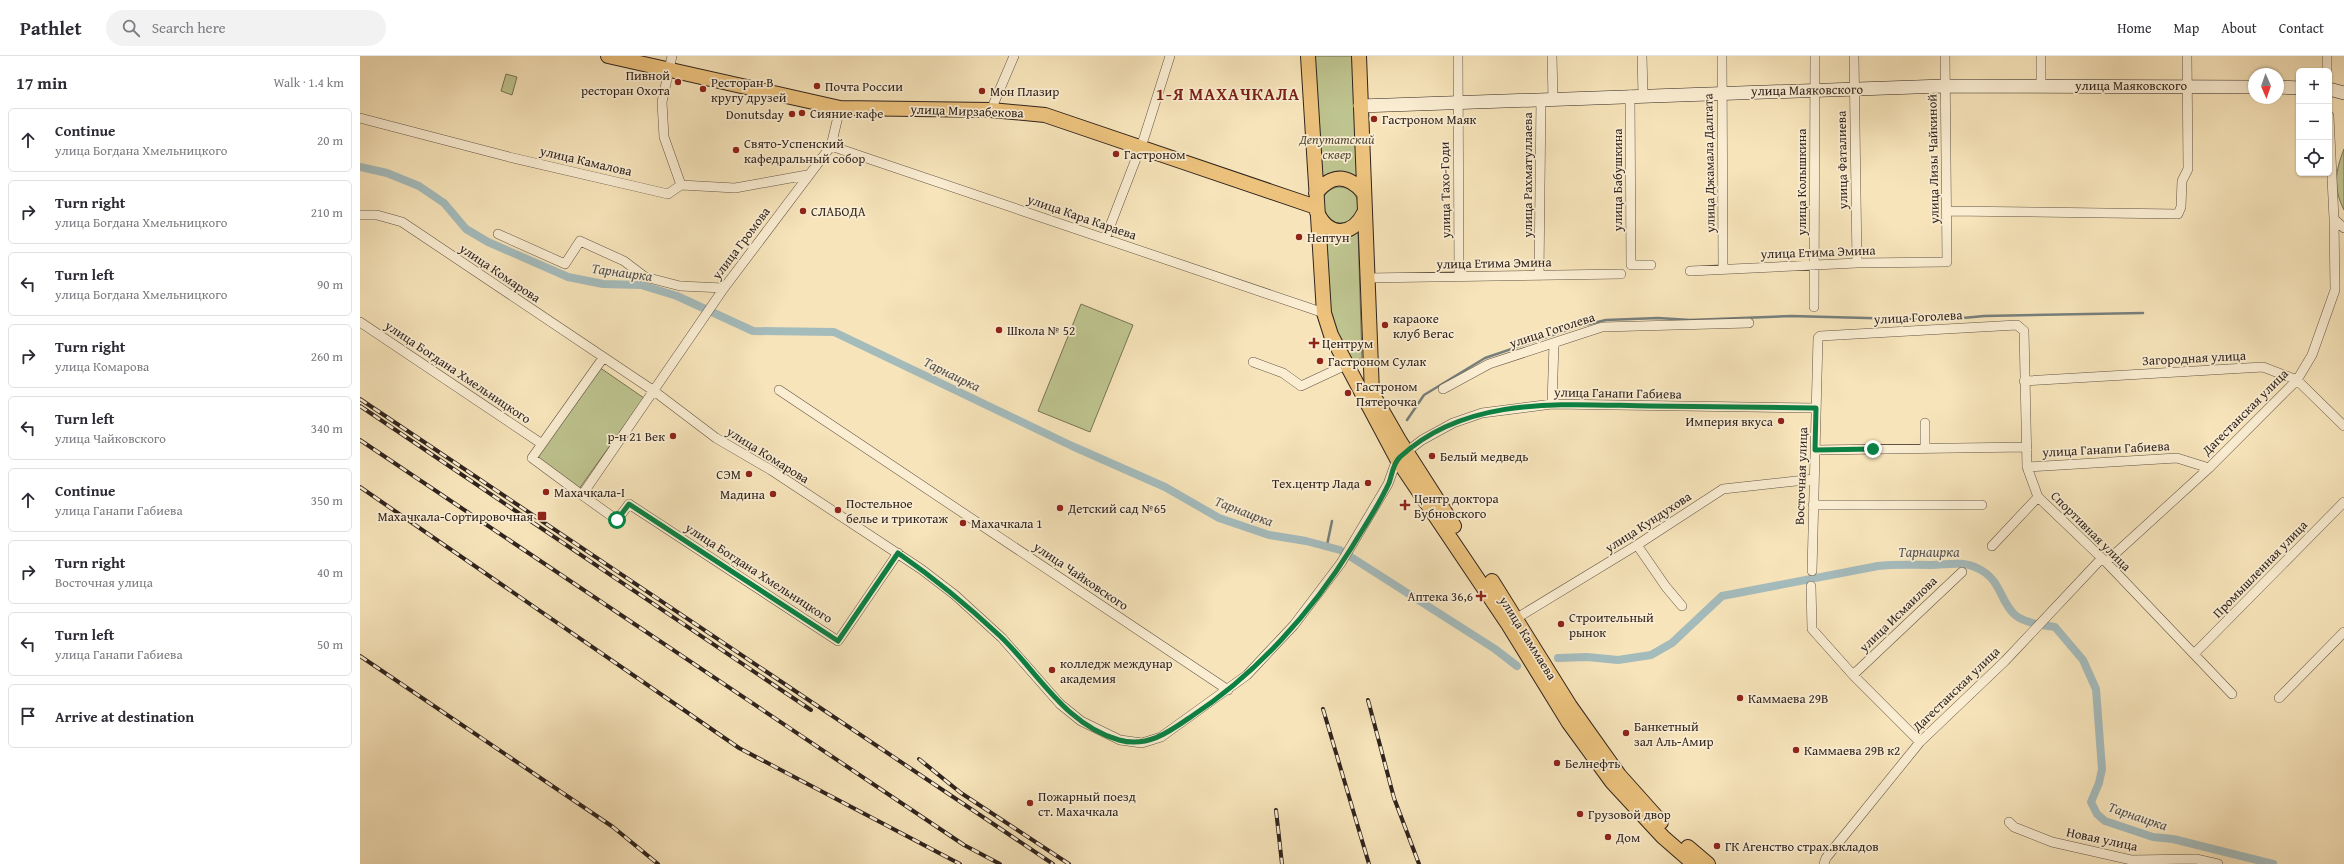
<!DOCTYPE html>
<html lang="en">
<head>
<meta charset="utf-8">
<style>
	:root { --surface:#fff; --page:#f2f2f3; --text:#2b2b33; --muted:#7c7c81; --line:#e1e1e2 }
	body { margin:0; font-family:"Gentium Book Plus",serif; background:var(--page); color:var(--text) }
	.controls { position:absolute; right:12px; top:12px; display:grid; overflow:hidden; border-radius:6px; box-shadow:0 1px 3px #0004 }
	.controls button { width:36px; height:36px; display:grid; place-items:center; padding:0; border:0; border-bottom:1px solid var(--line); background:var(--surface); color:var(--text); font:20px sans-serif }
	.compass { position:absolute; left:1888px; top:12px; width:36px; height:36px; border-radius:50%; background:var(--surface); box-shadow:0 1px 3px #0004; rotate:178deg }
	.stop { position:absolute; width:12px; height:12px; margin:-9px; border:3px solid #0b8043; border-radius:50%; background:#fff }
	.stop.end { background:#0b8043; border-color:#fff; box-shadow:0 1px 4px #0008 }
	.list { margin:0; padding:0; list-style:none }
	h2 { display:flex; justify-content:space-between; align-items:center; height:52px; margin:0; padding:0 16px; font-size:17px }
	h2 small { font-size:13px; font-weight:400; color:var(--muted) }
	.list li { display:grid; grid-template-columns:26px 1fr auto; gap:12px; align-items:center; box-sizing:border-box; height:64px; margin:0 8px 8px; padding:0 8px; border:1px solid var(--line); border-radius:6px }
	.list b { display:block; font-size:15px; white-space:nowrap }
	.list p { margin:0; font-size:13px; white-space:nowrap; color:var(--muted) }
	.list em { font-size:13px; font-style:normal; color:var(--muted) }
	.icon { flex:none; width:22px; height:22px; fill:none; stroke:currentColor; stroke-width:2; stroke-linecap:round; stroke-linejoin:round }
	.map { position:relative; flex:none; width:1984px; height:808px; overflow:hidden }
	header { display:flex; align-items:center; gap:24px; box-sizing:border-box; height:56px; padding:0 20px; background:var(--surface); border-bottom:1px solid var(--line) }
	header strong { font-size:19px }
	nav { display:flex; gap:22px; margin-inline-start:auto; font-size:14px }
	.search { width:280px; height:36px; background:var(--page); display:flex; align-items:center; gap:10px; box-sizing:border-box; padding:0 14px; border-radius:22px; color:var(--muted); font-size:15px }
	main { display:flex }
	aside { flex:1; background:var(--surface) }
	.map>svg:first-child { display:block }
	.green { fill:#bec48f; stroke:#777456 }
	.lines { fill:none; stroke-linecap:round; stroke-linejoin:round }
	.stream { stroke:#767f7d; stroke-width:2.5 }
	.canal { stroke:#a4bbbc; stroke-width:8 }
	.street-casing { stroke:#625445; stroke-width:10 }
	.secondary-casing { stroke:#30241e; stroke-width:14 }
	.primary-casing { stroke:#30241e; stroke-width:16 }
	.street { stroke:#faedd2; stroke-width:9 }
	.secondary { stroke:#faedd2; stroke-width:13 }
	.primary { stroke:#ecc27d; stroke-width:14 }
	.rail-casing { stroke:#30241e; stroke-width:4 }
	.rail { stroke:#faedd2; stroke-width:2.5; stroke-dasharray:8; stroke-linecap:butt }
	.route { stroke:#0b8043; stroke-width:5 }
	.poi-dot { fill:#8f2418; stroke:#faedd2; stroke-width:1.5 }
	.labels { text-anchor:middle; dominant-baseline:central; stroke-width:3.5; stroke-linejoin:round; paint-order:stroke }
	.poi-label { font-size:13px; fill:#30241e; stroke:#faedd2; text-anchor:start }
	.street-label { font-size:13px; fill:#30241e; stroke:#faedd2 }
	.park-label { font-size:13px; font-style:italic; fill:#544c3a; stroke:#faedd2 }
	.water-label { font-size:14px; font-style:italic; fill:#53514d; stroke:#faedd2 }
	.district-label { font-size:17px; font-weight:bold; letter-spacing:1px; fill:#7a1f14; stroke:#faedd2 }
</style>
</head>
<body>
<header>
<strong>Pathlet</strong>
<div class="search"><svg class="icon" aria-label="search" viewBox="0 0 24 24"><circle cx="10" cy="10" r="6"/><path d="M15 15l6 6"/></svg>Search here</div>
<nav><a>Home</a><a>Map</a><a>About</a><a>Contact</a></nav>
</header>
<main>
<aside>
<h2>17 min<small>Walk · 1.4 km</small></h2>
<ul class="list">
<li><svg class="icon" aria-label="ahead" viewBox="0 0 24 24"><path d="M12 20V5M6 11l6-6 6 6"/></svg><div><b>Continue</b><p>улица Богдана Хмельницкого</p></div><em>20 m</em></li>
<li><svg class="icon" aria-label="right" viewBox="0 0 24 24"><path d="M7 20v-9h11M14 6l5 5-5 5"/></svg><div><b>Turn right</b><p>улица Богдана Хмельницкого</p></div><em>210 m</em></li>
<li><svg class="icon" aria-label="left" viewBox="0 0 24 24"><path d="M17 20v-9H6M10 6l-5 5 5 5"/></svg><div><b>Turn left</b><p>улица Богдана Хмельницкого</p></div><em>90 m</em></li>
<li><svg class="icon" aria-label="right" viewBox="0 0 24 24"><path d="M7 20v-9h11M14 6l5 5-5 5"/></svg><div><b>Turn right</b><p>улица Комарова</p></div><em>260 m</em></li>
<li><svg class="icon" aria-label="left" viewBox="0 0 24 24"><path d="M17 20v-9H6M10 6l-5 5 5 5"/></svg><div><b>Turn left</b><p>улица Чайковского</p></div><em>340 m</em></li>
<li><svg class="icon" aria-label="ahead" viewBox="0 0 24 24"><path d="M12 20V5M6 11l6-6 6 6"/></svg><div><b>Continue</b><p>улица Ганапи Габиева</p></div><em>350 m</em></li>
<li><svg class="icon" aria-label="right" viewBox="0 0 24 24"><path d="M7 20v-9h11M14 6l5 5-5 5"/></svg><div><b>Turn right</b><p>Восточная улица</p></div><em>40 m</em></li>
<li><svg class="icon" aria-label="left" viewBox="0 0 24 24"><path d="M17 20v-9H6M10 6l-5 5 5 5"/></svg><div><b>Turn left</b><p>улица Ганапи Габиева</p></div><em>50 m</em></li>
<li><svg class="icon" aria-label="arrive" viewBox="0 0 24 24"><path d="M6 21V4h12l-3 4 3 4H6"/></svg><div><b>Arrive at destination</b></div></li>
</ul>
</aside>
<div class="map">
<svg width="1984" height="808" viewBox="0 0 1984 808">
	<rect width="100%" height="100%" fill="#f7e4ba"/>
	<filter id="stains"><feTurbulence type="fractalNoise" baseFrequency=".005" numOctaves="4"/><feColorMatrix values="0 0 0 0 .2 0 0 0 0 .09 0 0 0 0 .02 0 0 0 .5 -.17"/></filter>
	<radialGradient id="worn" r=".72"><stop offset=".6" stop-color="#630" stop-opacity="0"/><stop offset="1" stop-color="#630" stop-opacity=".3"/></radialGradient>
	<path class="green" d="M954,0H993L997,122C983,112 972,113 959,124Z
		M146,18L157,21L152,39L141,35Z
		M1984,93V154C1973,132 1975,116 1984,93Z
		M962 149a18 18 0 1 1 36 0a18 18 0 1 1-36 0Z
		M998,176L1002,303L994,306L976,278L969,254L963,177C975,184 987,186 998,176Z
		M721,248L773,269L730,376L678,355Z
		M239,311L284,342L219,433L175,402Z"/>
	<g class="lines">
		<path class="stream" d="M1047,364L1064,339L1125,302L1216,271L1246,264L1298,262L1330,264L1431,260L1582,264L1624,260L1783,257
			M967,489L972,465"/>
		<path class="canal" d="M0,111L27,117L59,130L84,147L106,173L128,186L208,221L243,228L281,229L317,240L393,275L474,276L712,390L805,431L859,462L909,479L946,485L980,494L1135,593L1157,610
			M1198,602L1227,601L1258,604L1291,599L1312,587L1362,540L1518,510C1536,508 1552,509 1570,509C1588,509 1602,504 1619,513C1641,524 1639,543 1654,558C1663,567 1683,569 1695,571L1723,604L1736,633L1742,713L1739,727L1731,746L1737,758L1745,765L1793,781L1813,783L1913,808"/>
		<g class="street-casing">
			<path id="street" d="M312,0L302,46L304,81L321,129
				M1098,0L1099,220
				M1192,0L1193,43
				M1282,0L1283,39
				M1362,0L1363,213
				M1494,0L1497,207
				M1967,0V15
				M1681,29V0
				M1270,39L1271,209H1291
				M631,54L654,0
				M1969,60L1974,163L1984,172
				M0,62L149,101L308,138L321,129L375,132L447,119
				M471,90L964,257
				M1588,155L1818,158L1821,151L1822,125L1828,113L1827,0
				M0,159H17L42,166L294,335L356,382L411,414L561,513L595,539L642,582L700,648L721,665L760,684L782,687L801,681L887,619L934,569L981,507L1028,428L1037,403L1062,384L1093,367L1122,357L1192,348L1456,352
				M138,178L205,208L220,185L264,205L285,221L320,230L364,232
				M745,183L784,82L810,0
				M1330,215L1497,207L1587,206L1585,0
				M1179,220L1181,43
				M1007,222L1261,218
				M1454,251L1455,0
				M0,266L182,388
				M243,302L172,402L222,439L364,232L471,90L480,52
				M893,306L923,317L941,330L986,309
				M1664,325L1903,311L1937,324L1984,370
				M1083,333L1129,308L1242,271L1389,267
				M419,334L868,634
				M1192,348L1194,287
				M1565,367V392
				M1455,394L1667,391
				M1667,411L1817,402L1849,412
				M222,439L257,464L269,448L478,585L538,497
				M1453,449H1622
				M1277,489L1306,531L1322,550
				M1632,490L1678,441
				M1746,506L1849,412L1937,324L1952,299L1975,234L1974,163
				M1452,515L1458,282L1460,280L1657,269L1664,275L1667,411L1678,441L1746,506L1872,638
				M1451,530L1452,573L1493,619L1560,686
				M1152,565L1277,489L1363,433L1454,423
				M1834,598L1984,446
				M1493,619L1602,516
				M1919,642L1984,576
				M1649,766L1654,771L1692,786L1771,804L1836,803L1858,808
				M1464,808L1466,802L1560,686L1645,605L1741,503"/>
		</g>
		<g class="secondary-casing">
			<path id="secondary" d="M1918,31L1939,32
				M1969,33L1984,37
				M1000,50L1584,30L1894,31"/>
		</g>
		<g class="primary-casing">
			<path id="primary" d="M248,0L480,52L631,54L685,59L956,151
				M948,0L964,257L971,279L1037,403L1148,568L1209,667L1252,726L1303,781L1334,808
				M999,0L1012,337L1039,384L1094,470
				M956,137C971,118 987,118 1003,136
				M957,156C968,181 992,181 1004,157
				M1132,525L1210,650L1259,719L1301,766
				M1328,791L1348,808"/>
		</g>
		<use href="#street" class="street"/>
		<use href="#secondary" class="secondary"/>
		<use href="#primary" class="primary"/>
		<g class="rail-casing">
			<path id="rail" d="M0,343L693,808
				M0,350L451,654
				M0,384L604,789L640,808
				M0,431L379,692L600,808
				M0,600L253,771L298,808
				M1008,644L1034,742L1059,808
				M963,653L1009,808
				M559,703L601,737L709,808
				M916,754L922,808"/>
		</g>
		<use href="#rail" class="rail"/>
	</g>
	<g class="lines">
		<path class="route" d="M257,464L269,448L478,585L538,497C574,522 608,550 640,580C678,616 705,669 759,684C788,692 809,676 832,660C896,618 951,557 992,491C1004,471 1019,449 1029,427C1032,419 1033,407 1040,401C1108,338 1205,349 1290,350C1346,351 1401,351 1456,352L1455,394L1513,393"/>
	</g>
	<g class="poi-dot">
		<circle cx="318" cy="26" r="4"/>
		<circle cx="457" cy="30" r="4"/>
		<circle cx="343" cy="33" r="4"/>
		<circle cx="622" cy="35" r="4"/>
		<circle cx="442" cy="57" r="4"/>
		<circle cx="432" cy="58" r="4"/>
		<circle cx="1014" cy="63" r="4"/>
		<circle cx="376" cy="94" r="4"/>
		<circle cx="756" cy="98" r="4"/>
		<circle cx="443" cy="155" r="4"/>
		<circle cx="939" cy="181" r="4"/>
		<circle cx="1025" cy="269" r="4"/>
		<circle cx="639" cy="274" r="4"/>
		<path d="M952 281h4v4h4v4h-4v4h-4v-4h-4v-4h4z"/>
		<circle cx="960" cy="305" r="4"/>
		<circle cx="988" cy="337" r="4"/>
		<circle cx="1421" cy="365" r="4"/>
		<circle cx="313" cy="380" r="4"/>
		<circle cx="1072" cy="400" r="4"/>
		<circle cx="389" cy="418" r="4"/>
		<circle cx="1008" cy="427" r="4"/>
		<circle cx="186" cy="436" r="4"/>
		<circle cx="413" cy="438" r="4"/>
		<path d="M1043 443h4v4h4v4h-4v4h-4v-4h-4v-4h4z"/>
		<circle cx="700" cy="452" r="4"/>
		<circle cx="478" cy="454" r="4"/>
		<rect x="177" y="455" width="10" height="10" rx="2"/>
		<circle cx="603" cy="467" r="4"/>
		<path d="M1119 534h4v4h4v4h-4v4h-4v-4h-4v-4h4z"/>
		<circle cx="1201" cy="568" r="4"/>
		<circle cx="692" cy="614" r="4"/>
		<circle cx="1380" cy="642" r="4"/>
		<circle cx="1266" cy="677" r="4"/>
		<circle cx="1436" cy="694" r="4"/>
		<circle cx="1197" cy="707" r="4"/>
		<circle cx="670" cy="747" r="4"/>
		<circle cx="1220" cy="758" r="4"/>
		<circle cx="1248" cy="781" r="4"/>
		<circle cx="1357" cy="790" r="4"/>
	</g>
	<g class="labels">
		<g class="poi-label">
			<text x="310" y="19" text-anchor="end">Пивной<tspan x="310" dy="15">ресторан Охота</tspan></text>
			<text x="351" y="26">Ресторан В<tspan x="351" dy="15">кругу друзей</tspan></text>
			<text x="465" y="30">Почта России</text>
			<text x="630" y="35">Мон Плазир</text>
			<text x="450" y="57">Сияние кафе</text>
			<text x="424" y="58" text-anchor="end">Donutsday</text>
			<text x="1022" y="63">Гастроном Маяк</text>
			<text x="384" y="87">Свято-Успенский<tspan x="384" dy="15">кафедральный собор</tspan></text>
			<text x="764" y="98">Гастроном</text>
			<text x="451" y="155">СЛАБОДА</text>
			<text x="947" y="181">Нептун</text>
			<text x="1033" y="262">караоке<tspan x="1033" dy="15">клуб Вегас</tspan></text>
			<text x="647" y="274">Школа № 52</text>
			<text x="962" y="287">Центрум</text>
			<text x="968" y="305">Гастроном Сулак</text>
			<text x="996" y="330">Гастроном<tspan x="996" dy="15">Пятерочка</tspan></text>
			<text x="1413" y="365" text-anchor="end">Империя вкуса</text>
			<text x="305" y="380" text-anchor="end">р-н 21 Век</text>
			<text x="1080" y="400">Белый медведь</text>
			<text x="381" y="418" text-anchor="end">СЭМ</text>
			<text x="1000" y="427" text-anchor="end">Тех.центр Лада</text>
			<text x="194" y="436">Махачкала-I</text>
			<text x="405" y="438" text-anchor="end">Мадина</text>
			<text x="1054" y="442">Центр доктора<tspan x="1054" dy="15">Бубновского</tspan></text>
			<text x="486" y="447">Постельное<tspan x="486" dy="15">белье и трикотаж</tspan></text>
			<text x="708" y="452">Детский сад №65</text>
			<text x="173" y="460" text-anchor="end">Махачкала-Сортировочная</text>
			<text x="611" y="467">Махачкала 1</text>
			<text x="1113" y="540" text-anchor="end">Аптека 36,6</text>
			<text x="1209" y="561">Строительный<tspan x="1209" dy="15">рынок</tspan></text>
			<text x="700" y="607">колледж междунар<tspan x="700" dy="15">академия</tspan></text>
			<text x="1388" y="642">Каммаева 29В</text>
			<text x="1274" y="670">Банкетный<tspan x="1274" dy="15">зал Аль-Амир</tspan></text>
			<text x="1444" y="694">Каммаева 29В к2</text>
			<text x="1205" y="707">Белнефть</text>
			<text x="678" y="740">Пожарный поезд<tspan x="678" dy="15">ст. Махачкала</tspan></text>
			<text x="1228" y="758">Грузовой двор</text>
			<text x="1256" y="781">Дом</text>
			<text x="1365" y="790">ГК Агенство страх.вкладов</text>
		</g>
		<g class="street-label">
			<text x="1771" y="29">улица Маяковского</text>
			<text transform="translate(1447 34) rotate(-1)">улица Маяковского</text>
			<text transform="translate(607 55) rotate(2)">улица Мирзабекова</text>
			<text transform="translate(1573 103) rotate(-91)">улица Лизы Чайкиной</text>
			<text transform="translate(1482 104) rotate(-91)">улица Фаталиева</text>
			<text transform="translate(226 105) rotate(13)">улица Камалова</text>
			<text transform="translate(1349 107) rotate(-91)">улица Джамала Далгата</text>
			<text transform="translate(1167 119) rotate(-90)">улица Рахматуллаева</text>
			<text transform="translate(1257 124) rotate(-90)">улица Бабушкина</text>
			<text transform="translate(1441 126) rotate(-90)">улица Колышкина</text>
			<text transform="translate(1085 134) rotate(-91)">улица Тахо-Годи</text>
			<text transform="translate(722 161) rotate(19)">улица Кара Караева</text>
			<text transform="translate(381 187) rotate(-53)">улица Громова</text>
			<text transform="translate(1458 196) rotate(-2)">улица Етима Эмина</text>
			<text transform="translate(1134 207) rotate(-1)">улица Етима Эмина</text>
			<text transform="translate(140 217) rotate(34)">улица Комарова</text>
			<text transform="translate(1558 261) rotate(-3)">улица Гоголева</text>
			<text transform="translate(1192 274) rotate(-18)">улица Гоголева</text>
			<text transform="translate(1834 302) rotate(-3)">Загородная улица</text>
			<text transform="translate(98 316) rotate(34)">улица Богдана Хмельницкого</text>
			<text transform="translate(1258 337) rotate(1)">улица Ганапи Габиева</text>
			<text transform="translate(1885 356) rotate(-45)">Дагестанская улица</text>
			<text transform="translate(1746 393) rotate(-3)">улица Ганапи Габиева</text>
			<text transform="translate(408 399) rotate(32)">улица Комарова</text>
			<text transform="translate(1441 420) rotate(-88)">Восточная улица</text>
			<text transform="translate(1288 466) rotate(-33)">улица Кундухова</text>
			<text transform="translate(1731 475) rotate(45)">Спортивная улица</text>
			<text transform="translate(1900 513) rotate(-46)">Промышленная улица</text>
			<text transform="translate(399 517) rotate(33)">улица Богдана Хмельницкого</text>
			<text transform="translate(721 520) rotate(34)">улица Чайковского</text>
			<text transform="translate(1538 558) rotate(-44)">улица Исмаилова</text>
			<text transform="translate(1168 582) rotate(58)">улица Каммаева</text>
			<text transform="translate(1596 633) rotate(-44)">Дагестанская улица</text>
			<text transform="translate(1742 783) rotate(12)">Новая улица</text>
		</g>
		<g class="park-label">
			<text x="977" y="83">Депутатский<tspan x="977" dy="15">сквер</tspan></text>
		</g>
		<g class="water-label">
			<text transform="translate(262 216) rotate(8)">Тарнаирка</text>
			<text transform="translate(592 318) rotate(26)">Тарнаирка</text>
			<text transform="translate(884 455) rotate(21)">Тарнаирка</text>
			<text x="1569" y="496">Тарнаирка</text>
			<text transform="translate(1778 760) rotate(19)">Тарнаирка</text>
		</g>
		<g class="district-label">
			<text x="868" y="37">1-Я МАХАЧКАЛА</text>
		</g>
	</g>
	<rect width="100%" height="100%" filter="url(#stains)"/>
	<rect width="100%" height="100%" fill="url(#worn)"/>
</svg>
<div class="controls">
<button>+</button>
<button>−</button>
<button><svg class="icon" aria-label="locate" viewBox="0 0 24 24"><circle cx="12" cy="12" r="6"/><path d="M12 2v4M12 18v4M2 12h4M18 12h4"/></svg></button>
</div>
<svg class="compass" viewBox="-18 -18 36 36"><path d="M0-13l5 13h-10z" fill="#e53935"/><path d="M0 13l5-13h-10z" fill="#7c7c81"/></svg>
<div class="stop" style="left:257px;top:464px"></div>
<div class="stop end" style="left:1513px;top:393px"></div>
</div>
</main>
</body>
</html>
